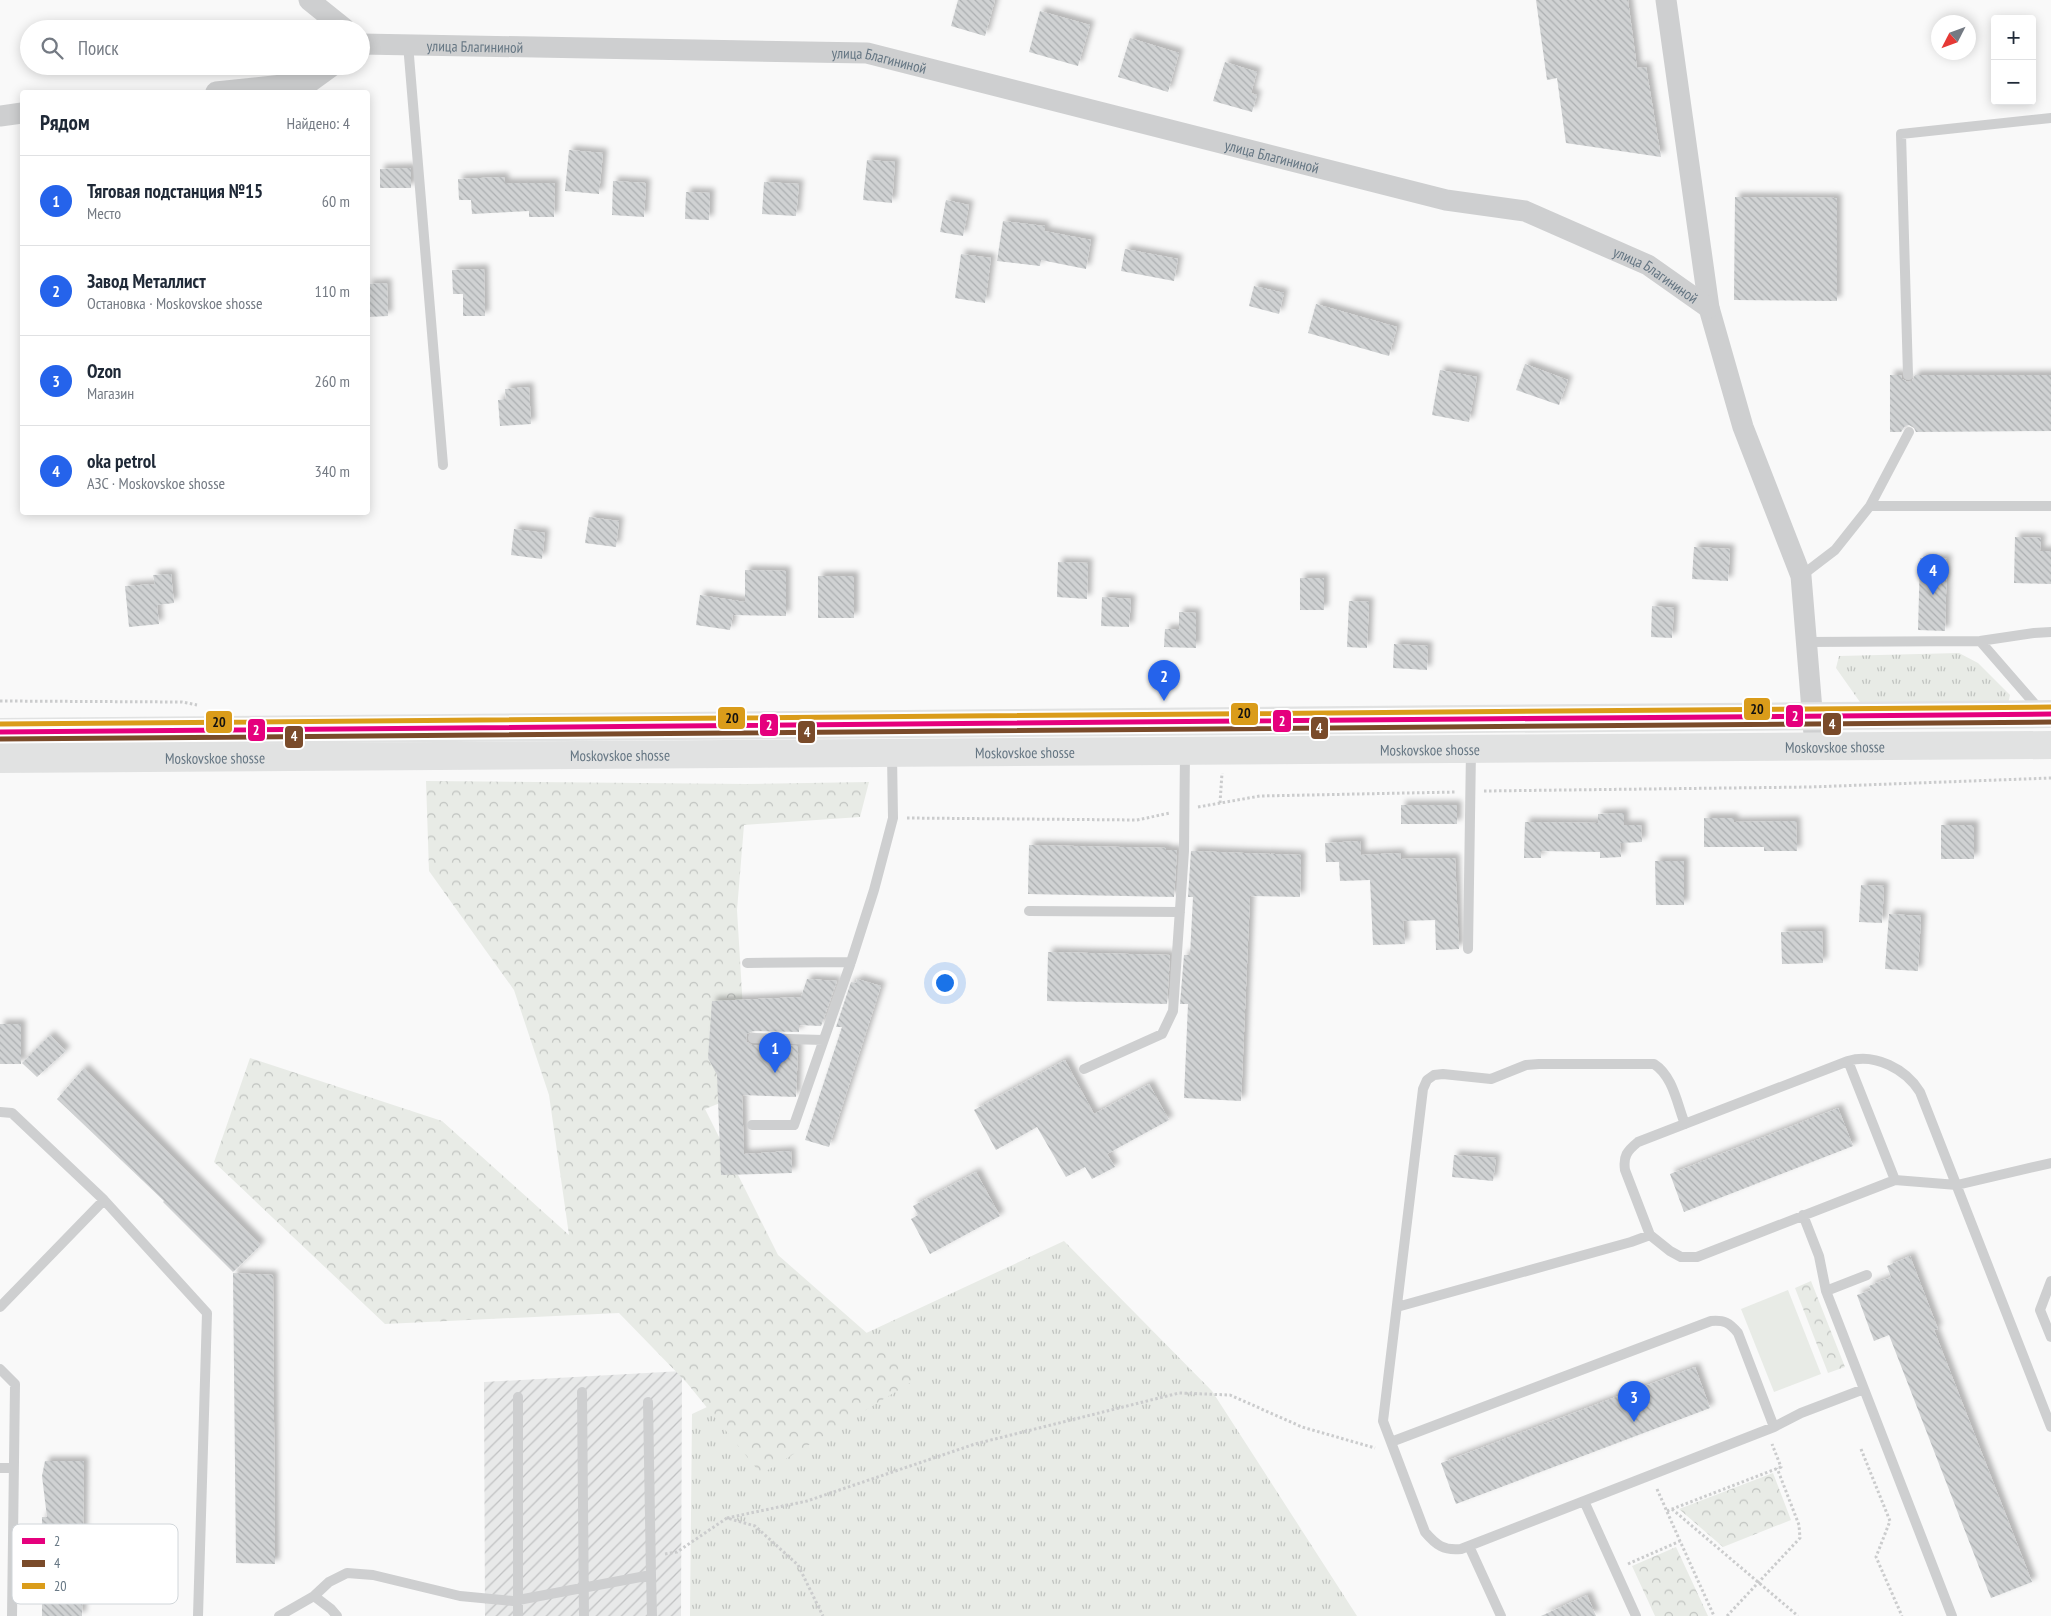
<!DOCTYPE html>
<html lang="ru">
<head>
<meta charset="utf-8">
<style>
	:root { --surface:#fff; --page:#f6f6f7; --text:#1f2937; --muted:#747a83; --line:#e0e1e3; --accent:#2563eb }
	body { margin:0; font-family:"PT Sans Narrow",sans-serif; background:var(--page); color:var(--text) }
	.controls { position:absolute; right:15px; top:15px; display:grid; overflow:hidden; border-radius:5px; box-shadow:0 2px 12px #0003 }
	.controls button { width:45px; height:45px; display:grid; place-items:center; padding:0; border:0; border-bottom:1px solid var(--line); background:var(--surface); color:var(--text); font:25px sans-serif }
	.compass { position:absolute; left:1931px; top:15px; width:45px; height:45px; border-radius:50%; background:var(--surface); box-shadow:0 2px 12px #0003; rotate:228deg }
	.you { position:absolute; left:944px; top:982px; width:18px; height:18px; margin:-12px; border:4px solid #fff; border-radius:50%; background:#1a73e8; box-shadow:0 0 0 8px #1a73e833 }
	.badge { display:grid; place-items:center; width:32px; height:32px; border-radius:50%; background:var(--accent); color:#fff; font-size:16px; font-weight:700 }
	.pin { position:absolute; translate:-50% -41px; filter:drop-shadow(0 1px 2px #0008) }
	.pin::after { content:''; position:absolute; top:26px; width:18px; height:15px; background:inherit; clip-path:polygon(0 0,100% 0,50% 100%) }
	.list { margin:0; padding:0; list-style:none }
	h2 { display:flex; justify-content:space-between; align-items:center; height:65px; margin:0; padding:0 20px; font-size:21px }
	h2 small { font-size:16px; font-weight:400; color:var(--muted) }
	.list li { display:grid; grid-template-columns:32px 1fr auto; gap:15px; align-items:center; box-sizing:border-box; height:90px; padding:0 20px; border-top:1px solid var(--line) }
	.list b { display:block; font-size:19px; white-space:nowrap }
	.list p { margin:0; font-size:16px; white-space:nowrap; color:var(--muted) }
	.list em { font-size:16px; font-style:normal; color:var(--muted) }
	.icon { flex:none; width:28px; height:28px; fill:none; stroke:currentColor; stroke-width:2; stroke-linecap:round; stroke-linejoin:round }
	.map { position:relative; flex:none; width:2051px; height:1616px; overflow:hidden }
	.search { position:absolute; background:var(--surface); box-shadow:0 2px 12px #0003; left:20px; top:20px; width:350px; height:55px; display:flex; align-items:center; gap:12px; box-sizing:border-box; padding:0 18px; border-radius:28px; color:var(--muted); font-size:19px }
	.panel { position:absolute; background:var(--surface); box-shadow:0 2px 12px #0003; left:20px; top:90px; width:350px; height:425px; border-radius:5px }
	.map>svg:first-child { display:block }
	.industrial { fill:url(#industrial-furrows) }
	.grass { fill:url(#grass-tufts) }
	.forest { fill:url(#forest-crowns) }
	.garden { fill:#e8ebe6 }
	.building { fill:url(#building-back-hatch); filter:url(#shadow) }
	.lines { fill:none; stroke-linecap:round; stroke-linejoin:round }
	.path { stroke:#cbcccd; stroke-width:3; stroke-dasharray:2.5 2.5; stroke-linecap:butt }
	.service { stroke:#cecfd0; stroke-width:10 }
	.minor { stroke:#cecfd0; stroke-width:21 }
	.primary { stroke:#e1e2e2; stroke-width:28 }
	.bus-1-casing { stroke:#fff; stroke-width:9 }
	.bus-2-casing { stroke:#fff; stroke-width:9 }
	.bus-3-casing { stroke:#fff; stroke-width:9 }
	.bus-1 { stroke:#e5007d; stroke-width:5 }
	.bus-2 { stroke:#7a4b2a; stroke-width:5 }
	.bus-3 { stroke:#da9c1a; stroke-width:5 }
	.labels { text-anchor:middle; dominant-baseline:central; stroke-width:5; stroke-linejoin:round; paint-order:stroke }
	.street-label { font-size:15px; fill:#657683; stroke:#fff }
	.key { fill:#fff; stroke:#d1d6da; stroke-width:1 }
	.key-label { font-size:14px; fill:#657683 }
	.line-badge { stroke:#fff; stroke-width:2 }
	.badge-label { font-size:14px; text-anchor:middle; font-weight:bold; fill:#fff }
	.pale-badge-label { font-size:14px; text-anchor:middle; font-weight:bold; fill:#111 }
</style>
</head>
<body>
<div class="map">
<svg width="2051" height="1616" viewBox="0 0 2051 1616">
	<defs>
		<pattern id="industrial-furrows" width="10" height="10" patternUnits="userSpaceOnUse" patternTransform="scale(1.25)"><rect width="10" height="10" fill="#e8e9e9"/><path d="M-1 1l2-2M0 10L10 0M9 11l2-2" fill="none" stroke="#c0c1c2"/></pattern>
		<pattern id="grass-tufts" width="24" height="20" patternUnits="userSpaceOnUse" patternTransform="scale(1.25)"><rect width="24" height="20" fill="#e8ebe6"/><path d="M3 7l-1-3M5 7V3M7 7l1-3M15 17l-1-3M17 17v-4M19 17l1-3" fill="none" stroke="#c0c3c0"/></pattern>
		<pattern id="forest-crowns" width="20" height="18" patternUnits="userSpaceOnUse" patternTransform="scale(1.25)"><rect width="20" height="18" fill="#e8ebe6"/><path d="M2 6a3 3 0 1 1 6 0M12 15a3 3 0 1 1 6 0" fill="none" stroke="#c0c3c0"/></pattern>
		<pattern id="building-back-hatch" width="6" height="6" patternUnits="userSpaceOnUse" patternTransform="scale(1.25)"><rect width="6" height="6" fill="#d0d2d3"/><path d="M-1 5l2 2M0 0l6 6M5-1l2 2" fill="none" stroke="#acafb1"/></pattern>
		<filter id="shadow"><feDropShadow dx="4.5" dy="-4.5" stdDeviation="2.5" flood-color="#0004"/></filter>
	</defs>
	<rect width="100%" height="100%" fill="#f9f9f9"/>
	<path class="industrial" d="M682,1371L681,1616H485L484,1382Z"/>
	<path class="grass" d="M1959,653L1978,663L2010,695L2008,704L1862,705L1836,668L1839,656Z
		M1064,1241L1212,1391L1357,1616H690L692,1414Z"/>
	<path class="forest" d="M426,781L746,784L869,782L860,817L744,825L737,910L748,1092L705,1109L778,1255L918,1378L761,1474L687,1383L619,1313L385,1324L214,1162L250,1058L442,1121L569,1235L549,1095L514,990L429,871Z
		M1811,1281L1845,1367L1828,1373L1795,1288Z
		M1773,1473L1791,1520L1723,1547L1679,1509Z
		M1676,1547L1708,1616H1655L1632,1566Z"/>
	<path class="garden" d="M1788,1290L1821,1374L1774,1392L1741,1309Z"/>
	<path class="building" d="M958,0H995L985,36L951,26Z
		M1536,0H1628L1637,68L1646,67L1661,157L1566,143L1557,78L1547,80Z
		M1040,11L1090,25L1078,66L1029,52Z
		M1130,38L1179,53L1168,92L1118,77Z
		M1225,62L1257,72L1251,93L1257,95L1252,112L1213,101Z
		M569,150L603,153L599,194L565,191Z
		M867,160L895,162L892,203L863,200Z
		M411,168V188H380V169Z
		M504,177L505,183H555L554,217H529V211L472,214L471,200H459L458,179Z
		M613,181L646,183L644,217L612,215Z
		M764,182L799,184L796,216L762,214Z
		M686,192L710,193L709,220L685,219Z
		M1735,197L1837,198V301L1734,300Z
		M946,200L969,205L963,236L940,232Z
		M1003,221L1045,226L1044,231L1091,240L1086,269L1041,260L1040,266L997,261Z
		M1125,249L1178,259L1174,281L1121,271Z
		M961,254L991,258L985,303L955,298Z
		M484,269L485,316H463V294H453L452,270Z
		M387,283L388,316L368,317V284Z
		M1254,286L1284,293L1279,314L1249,306Z
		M1316,304L1397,327L1389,356L1308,333Z
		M1525,364L1568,380L1559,405L1516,390Z
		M1440,370L1477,377L1469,422L1432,415Z
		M1890,375H1901L1902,379L1908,382L1912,381L1915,375H2051V431L1916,432L1914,428L1909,425L1905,426L1901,432H1890Z
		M529,387L531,424L500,426L498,400L506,399L505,389Z
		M589,517L619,521L616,547L585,543Z
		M514,529L545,533L542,559L511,555Z
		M2015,537L2041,538L2040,551H2051V584L2014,583Z
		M1694,547L1730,549L1728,581L1692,579Z
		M1920,558L1947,559L1945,631L1918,630Z
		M1058,562L1088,563L1087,599L1057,597Z
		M745,570L786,571V616L733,615L730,630L696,625L700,595L745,602Z
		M171,574L174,603L157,605L159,624L129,627L125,586L155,584L153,575Z
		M818,576H854V618H818Z
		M1300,578H1324V610H1300Z
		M1102,597L1131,599L1129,627L1101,626Z
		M1349,601L1369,602L1367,648L1347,647Z
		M1652,606L1674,608L1672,638L1651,637Z
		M1179,612L1196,613V648L1164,647L1165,629H1179Z
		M1394,644L1428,646L1427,670L1393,668Z
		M1401,805H1457V824H1401Z
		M1624,813V825H1641L1642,842L1620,843L1621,857L1600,858V852L1541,851V858H1524L1525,822L1598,823V814Z
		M1704,818H1734V822L1796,821L1797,851H1764V847H1704Z
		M1941,825H1974V859H1941Z
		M1360,841L1361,855L1400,853L1401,859L1455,858L1459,949L1436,950L1435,920L1403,921L1405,944L1373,945L1370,880L1340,881L1339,862H1326L1325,843Z
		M1029,845L1166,848V850H1177L1174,897L1028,894Z
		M1191,851L1301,855L1300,897L1250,896L1241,1101L1184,1098L1188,1004H1180L1184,955H1190L1193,897H1188Z
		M1655,861H1684V905H1656Z
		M1861,885L1884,886L1882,923L1859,922Z
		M1889,914L1921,916L1918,971L1885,969Z
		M1822,931L1823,963L1782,964L1781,932Z
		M1048,952L1170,955L1167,1004L1047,1001Z
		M807,979L837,981L821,1026L799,1025V1032L753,1031L747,1034L746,1037L747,1042L752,1045L798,1046L796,1097L742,1095L744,1154L791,1151L792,1173L721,1175L717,1075L708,1058L712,1001L801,997Z
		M857,979L881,986L829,1147L805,1140L842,1027H836L851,982L856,983Z
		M0,1024H21V1064H0Z
		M50,1035L66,1051L37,1077L22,1063Z
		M1065,1060L1094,1114L1149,1084L1169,1120L1107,1154L1115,1167L1092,1179L1085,1167L1066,1177L1037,1127L996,1150L974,1110Z
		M84,1068L261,1245L233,1272L163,1202L164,1201L57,1099Z
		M1838,1108L1853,1146L1684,1212L1670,1174Z
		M1454,1155L1496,1158L1493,1181L1452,1177Z
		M976,1172L1000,1216L930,1254L911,1219L918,1215L913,1206Z
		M1910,1256L1938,1329L1934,1330L2032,1582L1991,1598L1889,1335L1874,1341L1857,1295L1871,1290L1869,1286L1891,1277L1887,1266Z
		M233,1273L273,1275L275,1564L236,1563Z
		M1695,1367L1710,1408L1456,1504L1441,1463Z
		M45,1461H84L82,1616H42V1517H47L42,1476Z
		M1587,1595L1596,1616H1541Z"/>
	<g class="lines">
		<path class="path" d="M0,701L182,702L197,705
			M1484,791L1810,787L2051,778
			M1220,803L1222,773
			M1198,807L1260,796L1456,792
			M907,818L1137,820L1170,813
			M1861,1449L1890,1521L1876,1557L1902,1616
			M1657,1489L1680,1541
			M1672,1509L1798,1616
			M1667,1511L1781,1467L1772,1444
			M727,1518L807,1501L975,1444L1179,1393L1230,1395L1302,1427L1375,1448
			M665,1554L677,1552L727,1518L755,1526L798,1565L823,1616
			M1628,1564L1680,1541L1714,1616
			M1727,1616L1800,1538L1799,1525L1777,1468"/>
		<path class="service" d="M408,44L443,465
			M1908,375L1901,134L2051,118
			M1870,506H2051
			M1801,576L1835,550L1870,506L1909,432
			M1980,641L2040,710
			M1807,642L1980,641L2034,633L2051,632
			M1029,911L1180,912
			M1468,949L1471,750
			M747,963L851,962
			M753,1038L823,1040
			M1848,1061L1895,1180L1697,1257H1681L1670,1251L1650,1235L1625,1170C1623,1156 1627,1151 1638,1142L1848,1061C1875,1053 1906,1069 1920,1092L2051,1427
			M1084,1069L1162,1034L1173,1011L1184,851L1185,751
			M0,1112L12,1113L104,1200L207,1313L198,1616
			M1685,1124C1677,1104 1673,1076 1654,1064H1539L1526,1065L1491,1079L1443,1074L1434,1075L1427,1080L1423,1089L1383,1421L1425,1532C1436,1545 1444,1551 1461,1549L1774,1427L1801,1413L1864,1389
			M752,1125H794L851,962L874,890L893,818L892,755
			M1895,1180L1957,1185L2051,1163
			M1803,1215L1819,1256L1826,1291L1952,1616
			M2051,1281L2040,1310L2051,1337
			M1826,1291L1867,1275
			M0,1307L104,1200
			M1397,1307L1631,1242L1650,1235
			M0,1369L15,1384L12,1616
			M582,1392L584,1616
			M648,1402L651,1575
			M1391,1442L1711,1321C1724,1320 1729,1322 1738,1333L1774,1427
			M0,1468H14
			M1584,1501L1636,1616
			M1469,1546L1501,1616
			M314,1596L329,1582L347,1573L373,1575L460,1596L513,1601L651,1575L652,1616
			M279,1616L314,1596L331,1609L337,1616
			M518,1616V1397"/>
		<g class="minor">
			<path d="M309,0L345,29"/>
			<path d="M1666,0L1709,308L1743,427L1801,576L1815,747"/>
			<path id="s1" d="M361,44L867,53L1446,200L1525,211L1648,265L1709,308"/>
			<path d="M216,92L310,82L332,66"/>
			<path d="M0,116L22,113"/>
		</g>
		<g class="primary">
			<path d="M0,732L2051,714"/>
			<path id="s2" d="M0,759L2051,745"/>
		</g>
		<g class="bus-1-casing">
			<path id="bus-1" d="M0,732L2051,714"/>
		</g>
		<g class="bus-2-casing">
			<path id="bus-2" d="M0,739L2051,722"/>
		</g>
		<g class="bus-3-casing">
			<path id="bus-3" d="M0,724L2051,707"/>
		</g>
		<use href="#bus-1" class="bus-1"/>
		<use href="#bus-2" class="bus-2"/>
		<use href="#bus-3" class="bus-3"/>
	</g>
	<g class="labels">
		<g class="street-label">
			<text stroke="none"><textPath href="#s1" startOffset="114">улица Благининой</textPath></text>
			<text stroke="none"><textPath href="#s1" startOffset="519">улица Благининой</textPath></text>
			<text stroke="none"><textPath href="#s1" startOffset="924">улица Благининой</textPath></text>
			<text stroke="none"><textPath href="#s1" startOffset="1329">улица Благининой</textPath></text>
			<text stroke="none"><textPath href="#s2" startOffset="1835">Moskovskoe shosse</textPath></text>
			<text stroke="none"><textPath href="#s2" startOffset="1430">Moskovskoe shosse</textPath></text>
			<text stroke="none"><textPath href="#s2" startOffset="1025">Moskovskoe shosse</textPath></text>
			<text stroke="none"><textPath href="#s2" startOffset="620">Moskovskoe shosse</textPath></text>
			<text stroke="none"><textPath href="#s2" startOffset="215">Moskovskoe shosse</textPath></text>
		</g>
	</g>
	<rect x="12" y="1524" width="166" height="80" rx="8" class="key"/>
	<rect x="22" y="1538" width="23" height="6" fill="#e5007d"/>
	<rect x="22" y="1560" width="23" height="7" fill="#7a4b2a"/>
	<rect x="22" y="1583" width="23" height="6" fill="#da9c1a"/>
	<g class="key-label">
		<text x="54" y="1546">2</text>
		<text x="54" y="1568">4</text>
		<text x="54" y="1591">20</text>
	</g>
	<g class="line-badge">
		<rect x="1743" y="697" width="28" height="24" rx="5" fill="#da9c1a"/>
		<rect x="1230" y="702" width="29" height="24" rx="5" fill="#da9c1a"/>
		<rect x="1785" y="704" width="19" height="24" rx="5" fill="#e5007d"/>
		<rect x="717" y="706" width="29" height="24" rx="5" fill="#da9c1a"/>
		<rect x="1272" y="709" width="20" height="24" rx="5" fill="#e5007d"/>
		<rect x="205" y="710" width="28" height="24" rx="5" fill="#da9c1a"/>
		<rect x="1822" y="712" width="20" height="24" rx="5" fill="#7a4b2a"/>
		<rect x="759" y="713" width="20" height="24" rx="5" fill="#e5007d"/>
		<rect x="1310" y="716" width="19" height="24" rx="5" fill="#7a4b2a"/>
		<rect x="247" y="718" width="19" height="24" rx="5" fill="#e5007d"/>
		<rect x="797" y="720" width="19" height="24" rx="5" fill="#7a4b2a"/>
		<rect x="284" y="725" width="20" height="24" rx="5" fill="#7a4b2a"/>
	</g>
	<g class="badge-label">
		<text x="1795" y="721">2</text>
		<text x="1282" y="726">2</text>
		<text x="1832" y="729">4</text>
		<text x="769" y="730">2</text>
		<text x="1319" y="733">4</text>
		<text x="256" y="735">2</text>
		<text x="807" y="737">4</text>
		<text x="294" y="741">4</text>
	</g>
	<g class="pale-badge-label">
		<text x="1757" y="714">20</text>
		<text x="1244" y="718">20</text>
		<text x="732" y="723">20</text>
		<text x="219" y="727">20</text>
	</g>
</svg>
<div class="controls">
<button>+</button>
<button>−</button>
</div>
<svg class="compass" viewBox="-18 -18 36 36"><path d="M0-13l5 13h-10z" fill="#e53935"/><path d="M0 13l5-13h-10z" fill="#747a83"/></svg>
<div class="you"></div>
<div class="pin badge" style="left:775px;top:1073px">1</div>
<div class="pin badge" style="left:1164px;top:701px">2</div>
<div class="pin badge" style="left:1634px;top:1422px">3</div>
<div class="pin badge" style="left:1933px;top:595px">4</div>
<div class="search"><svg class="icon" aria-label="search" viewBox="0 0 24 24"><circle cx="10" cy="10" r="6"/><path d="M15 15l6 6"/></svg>Поиск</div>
<section class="panel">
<h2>Рядом<small>Найдено: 4</small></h2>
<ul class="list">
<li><span class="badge">1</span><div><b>Тяговая подстанция №15</b><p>Место</p></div><em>60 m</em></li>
<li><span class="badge">2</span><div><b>Завод Металлист</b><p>Остановка · Moskovskoe shosse</p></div><em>110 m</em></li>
<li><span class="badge">3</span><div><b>Ozon</b><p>Магазин</p></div><em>260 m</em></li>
<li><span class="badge">4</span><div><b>oka petrol</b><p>АЗС · Moskovskoe shosse</p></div><em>340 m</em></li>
</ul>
</section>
</div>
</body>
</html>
